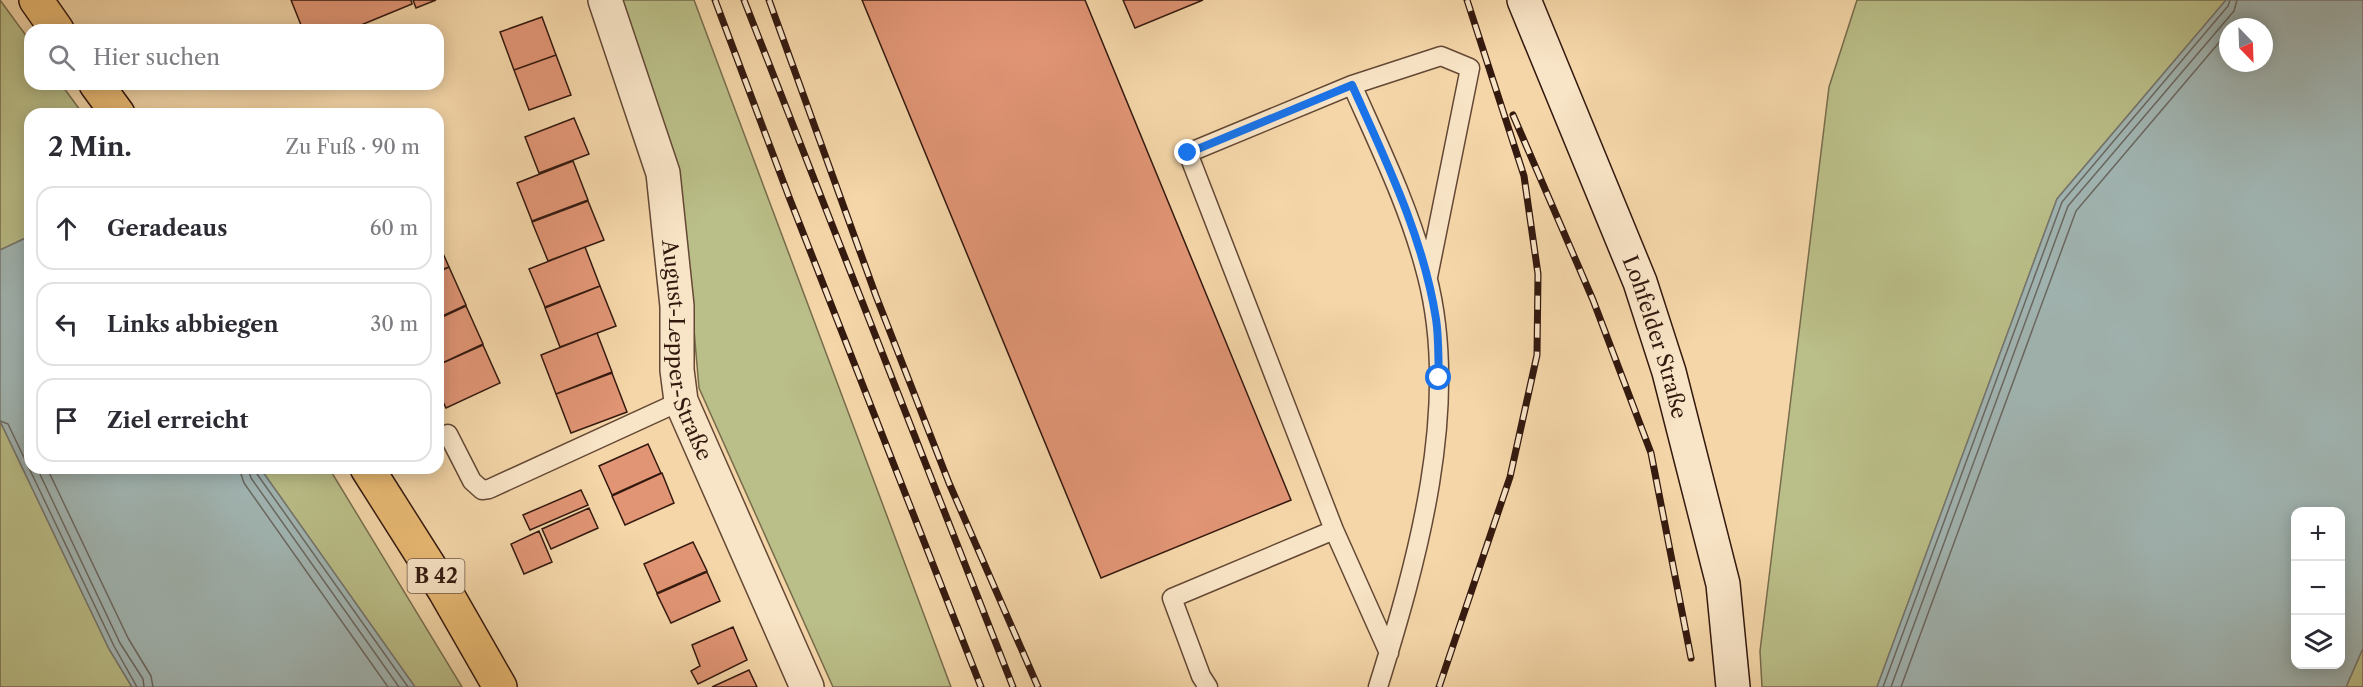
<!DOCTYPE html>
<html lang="de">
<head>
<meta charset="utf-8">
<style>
	:root { --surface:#fff; --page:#f2f2f3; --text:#2b2b33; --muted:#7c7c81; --line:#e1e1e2 }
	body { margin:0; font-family:"Libre Caslon Text",serif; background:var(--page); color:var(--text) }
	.controls { position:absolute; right:18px; bottom:18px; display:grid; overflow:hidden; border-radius:12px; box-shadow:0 3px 15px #0003 }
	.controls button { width:54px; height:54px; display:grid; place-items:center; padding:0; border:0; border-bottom:2px solid var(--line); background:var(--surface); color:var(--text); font:30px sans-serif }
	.compass { position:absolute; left:2219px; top:18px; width:54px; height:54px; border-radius:50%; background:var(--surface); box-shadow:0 3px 15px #0003; rotate:157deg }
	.stop { position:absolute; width:18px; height:18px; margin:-14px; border:4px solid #1a73e8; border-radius:50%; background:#fff }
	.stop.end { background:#1a73e8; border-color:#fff; box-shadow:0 2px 6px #0008 }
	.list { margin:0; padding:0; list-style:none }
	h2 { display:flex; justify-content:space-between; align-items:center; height:78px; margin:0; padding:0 24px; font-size:26px }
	h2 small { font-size:20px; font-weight:400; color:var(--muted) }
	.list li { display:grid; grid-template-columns:39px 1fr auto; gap:18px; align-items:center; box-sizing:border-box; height:84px; margin:0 12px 12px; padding:0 12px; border:2px solid var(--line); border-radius:18px }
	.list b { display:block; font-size:22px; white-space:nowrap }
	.list em { font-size:20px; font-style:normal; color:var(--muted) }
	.icon { flex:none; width:33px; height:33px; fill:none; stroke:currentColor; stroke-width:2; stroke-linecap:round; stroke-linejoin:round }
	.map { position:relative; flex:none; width:2363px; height:687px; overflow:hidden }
	.search { position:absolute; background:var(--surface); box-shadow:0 3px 15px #0003; left:24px; top:24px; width:420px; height:66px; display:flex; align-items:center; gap:15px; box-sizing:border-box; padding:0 21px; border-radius:18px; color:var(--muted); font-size:22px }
	.panel { position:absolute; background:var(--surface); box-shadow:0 3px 15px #0003; left:24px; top:108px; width:420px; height:366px; border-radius:18px }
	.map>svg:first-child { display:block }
	.green { fill:#babe88; stroke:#776c4c; stroke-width:1.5 }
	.water { fill:#a1b6b4; stroke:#757772; stroke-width:1.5; fill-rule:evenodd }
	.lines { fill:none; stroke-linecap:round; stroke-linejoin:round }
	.shore { stroke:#6a6862; stroke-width:1.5 }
	.building { fill:#e19575; stroke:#34190f; stroke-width:1.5 }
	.lane-casing { stroke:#644835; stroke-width:21 }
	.street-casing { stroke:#644835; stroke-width:36 }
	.secondary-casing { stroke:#34190f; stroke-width:36 }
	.primary-casing { stroke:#34190f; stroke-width:36 }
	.lane { stroke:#f8e4c6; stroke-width:18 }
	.street { stroke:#f8e4c6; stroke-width:33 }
	.secondary { stroke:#f8e4c6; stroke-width:33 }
	.primary { stroke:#eabb74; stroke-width:33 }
	.rail-casing { stroke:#34190f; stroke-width:7 }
	.rail { stroke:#f8e4c6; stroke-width:4.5; stroke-dasharray:14; stroke-linecap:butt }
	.route { stroke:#1a73e8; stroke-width:8 }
	.labels { text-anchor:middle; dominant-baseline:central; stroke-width:6; stroke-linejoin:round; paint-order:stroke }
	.shield { fill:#f8e4c6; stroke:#6f5646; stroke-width:1.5 }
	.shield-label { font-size:20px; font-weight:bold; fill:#34190f }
	.street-label { font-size:21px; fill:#34190f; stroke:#f8e4c6 }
</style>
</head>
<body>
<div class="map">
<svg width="2363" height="687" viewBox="0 0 2363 687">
	<rect width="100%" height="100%" fill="#f4d6a8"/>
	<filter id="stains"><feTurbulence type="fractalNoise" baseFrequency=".00333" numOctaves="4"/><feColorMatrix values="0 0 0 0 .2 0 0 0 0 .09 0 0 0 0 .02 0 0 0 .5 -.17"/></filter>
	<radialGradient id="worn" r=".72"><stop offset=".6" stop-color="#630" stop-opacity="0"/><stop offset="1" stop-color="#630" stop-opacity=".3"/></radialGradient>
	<path class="green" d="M0,0L30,41V84H61L83,114H30V236L0,250Z
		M615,0H694L951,687H833L699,388L691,295Z
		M1857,0H2226L2057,199L1877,687H1762L1760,651L1829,87Z
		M0,421L109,649L132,687H0Z
		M260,468H329L462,687H415Z
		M2363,648V687H2346Z"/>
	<path class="water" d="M2226,0H2363V648L2346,687H1877L2057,199ZM2228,27H2264V63H2228ZM2296,512H2340V664H2296Z
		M30,236V468H260L415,687H132L109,649L0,421V250Z"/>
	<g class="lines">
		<path class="shore" d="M0,421L8,424L114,646L137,687
			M37,468L120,643L143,679L144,687
			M47,468L128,638L151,676L153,687
			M239,468L244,483L388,687
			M248,468L251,478L399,687
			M256,468L257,474L408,687
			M1883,687L2062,202L2228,6L2230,0
			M1891,687L2068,206L2234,11L2237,0
			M1901,687L2076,211L2228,32"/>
	</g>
	<path class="building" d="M291,0H411L412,4L349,30H303Z
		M413,0H436L416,8Z
		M862,0H1085L1291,500L1101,578Z
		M1123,0H1203L1135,28Z
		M542,17L556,55L514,70L500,32Z
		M556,55L571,95L529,110L514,70Z
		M574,118L589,154L539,173L525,137Z
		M573,161L588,200L532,221L517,183Z
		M588,201L604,240L548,261L532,222Z
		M438,242L449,267L438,271Z
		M585,247L600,286L545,307L529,269Z
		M449,267L466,305L438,318V272Z
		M600,286L616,326L560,347L545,308Z
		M466,306L483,344L438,365V319Z
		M597,333L612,372L556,394L541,355Z
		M483,345L500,383L446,408L438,391V365Z
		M612,373L627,412L571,433L556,394Z
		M648,444L661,473L612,495L599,466Z
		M662,473L674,503L625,525L612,496Z
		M581,490L588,505L530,530L523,515Z
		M589,508L598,528L551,549L542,529Z
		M539,531L552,562L524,574L511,544Z
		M693,542L707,571L657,593L644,564Z
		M707,572L720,601L671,623L657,594Z
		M733,627L747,660L698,684L691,671L700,666L692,645Z
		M749,670L757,687H712Z"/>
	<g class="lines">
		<g class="lane-casing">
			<path id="lane" d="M448,434L472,481L482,490L489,489L681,401
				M1334,530L1188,153L1352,85
				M1208,687L1201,676L1172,598L1334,530L1389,653
				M1378,687C1417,562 1461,407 1427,276C1410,209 1380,148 1352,85L1441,56L1470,68L1428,277"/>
		</g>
		<g class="street-casing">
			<g id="street">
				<path id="s1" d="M605,0L663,173L677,306V370L681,401L807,687"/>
			</g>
		</g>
		<g class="secondary-casing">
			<g id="secondary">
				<path id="s2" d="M1524,0L1640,282L1669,372L1723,584L1733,687"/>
			</g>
		</g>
		<g class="primary-casing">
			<path id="primary" d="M36,0L57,30
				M96,84L118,114
				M367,468L445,591L500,687"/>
		</g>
		<use href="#lane" class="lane"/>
		<use href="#street" class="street"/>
		<use href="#secondary" class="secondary"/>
		<use href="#primary" class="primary"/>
		<g class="rail-casing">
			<path id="rail" d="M715,0L789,197L981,687
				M744,0L1013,687
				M769,0L876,296L949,483L1038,687
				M1513,115L1593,300L1651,453L1691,658
				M1439,687L1510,477L1537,355L1538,274L1524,176L1467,0"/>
		</g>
		<use href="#rail" class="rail"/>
	</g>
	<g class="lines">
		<path class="route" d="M1188,153L1352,85C1386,161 1423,236 1436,319C1439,338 1438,359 1439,378"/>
	</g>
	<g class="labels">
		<rect class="shield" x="407.5" y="559" width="57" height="34" rx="4.5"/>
		<g class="shield-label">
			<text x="436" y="576">B 42</text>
		</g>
		<g class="street-label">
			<text stroke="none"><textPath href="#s2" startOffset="362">Lohfelder Straße</textPath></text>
			<text stroke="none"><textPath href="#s1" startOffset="362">August-Lepper-Straße</textPath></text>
		</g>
	</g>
	<rect width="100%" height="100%" filter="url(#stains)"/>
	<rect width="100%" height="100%" fill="url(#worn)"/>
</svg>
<div class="controls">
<button>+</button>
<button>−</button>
<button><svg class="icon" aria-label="layers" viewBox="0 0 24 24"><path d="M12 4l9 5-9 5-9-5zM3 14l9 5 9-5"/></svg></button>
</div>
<svg class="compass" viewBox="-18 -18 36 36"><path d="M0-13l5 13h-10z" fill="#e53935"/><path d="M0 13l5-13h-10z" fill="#7c7c81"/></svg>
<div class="stop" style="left:1439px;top:378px"></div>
<div class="stop end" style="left:1188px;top:153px"></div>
<div class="search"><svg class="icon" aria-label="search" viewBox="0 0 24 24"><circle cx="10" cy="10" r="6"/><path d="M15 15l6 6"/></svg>Hier suchen</div>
<section class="panel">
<h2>2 Min.<small>Zu Fuß · 90 m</small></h2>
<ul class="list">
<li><svg class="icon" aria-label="ahead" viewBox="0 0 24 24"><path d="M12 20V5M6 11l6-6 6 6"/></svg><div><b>Geradeaus</b></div><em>60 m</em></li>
<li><svg class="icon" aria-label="left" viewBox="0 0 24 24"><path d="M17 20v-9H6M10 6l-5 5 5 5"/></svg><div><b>Links abbiegen</b></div><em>30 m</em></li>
<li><svg class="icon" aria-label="arrive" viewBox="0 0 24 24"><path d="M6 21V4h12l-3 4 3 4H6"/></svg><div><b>Ziel erreicht</b></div></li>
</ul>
</section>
</div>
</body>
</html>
